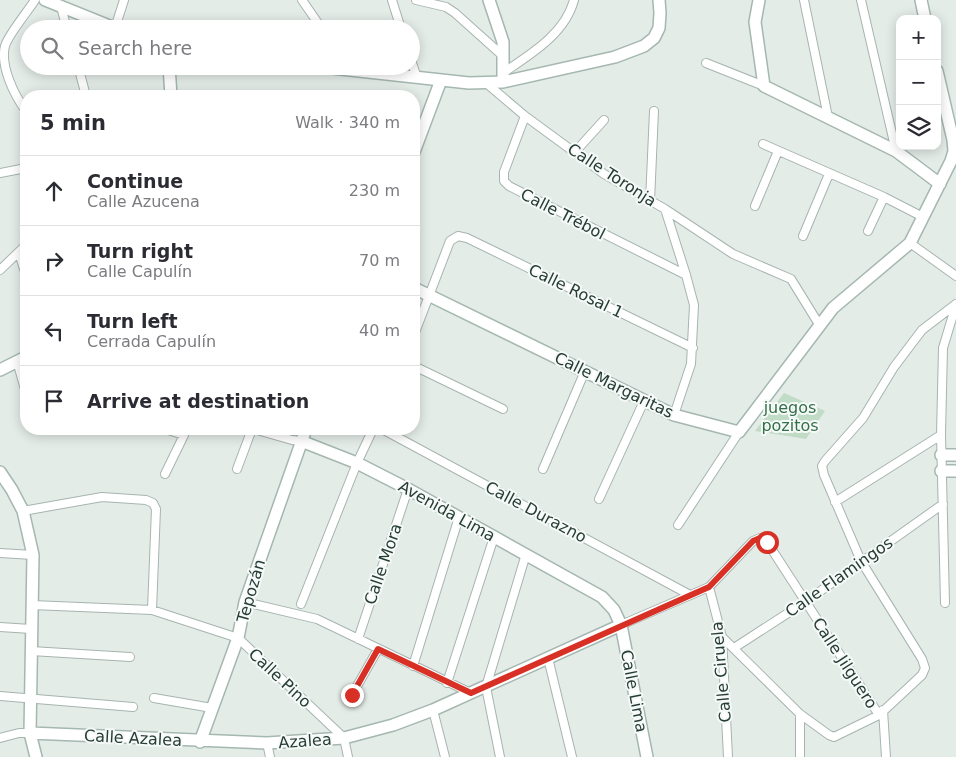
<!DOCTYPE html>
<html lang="en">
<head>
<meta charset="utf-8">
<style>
	:root { --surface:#fff; --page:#f7f7f7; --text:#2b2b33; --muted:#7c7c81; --line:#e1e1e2 }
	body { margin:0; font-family:"DejaVu Sans",sans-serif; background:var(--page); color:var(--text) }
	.controls { position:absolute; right:15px; top:15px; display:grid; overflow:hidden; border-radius:10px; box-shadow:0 2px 12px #0003 }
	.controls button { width:45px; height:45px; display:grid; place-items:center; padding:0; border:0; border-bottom:1px solid var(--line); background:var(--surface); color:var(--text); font:25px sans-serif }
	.stop { position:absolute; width:15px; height:15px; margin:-11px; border:4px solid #d93025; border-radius:50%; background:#fff }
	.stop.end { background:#d93025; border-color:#fff; box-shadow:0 1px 5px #0008 }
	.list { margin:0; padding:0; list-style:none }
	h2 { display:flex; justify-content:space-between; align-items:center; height:65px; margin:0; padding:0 20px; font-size:21px }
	h2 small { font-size:16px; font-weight:400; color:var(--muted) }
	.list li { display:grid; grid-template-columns:32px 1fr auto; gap:15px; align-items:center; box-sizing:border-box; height:70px; padding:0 20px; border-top:1px solid var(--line) }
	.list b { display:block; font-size:19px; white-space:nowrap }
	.list p { margin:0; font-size:16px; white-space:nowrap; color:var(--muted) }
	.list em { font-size:16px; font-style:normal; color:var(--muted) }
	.icon { flex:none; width:28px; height:28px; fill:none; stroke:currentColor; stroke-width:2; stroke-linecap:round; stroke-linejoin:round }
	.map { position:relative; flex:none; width:956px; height:757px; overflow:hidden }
	.search { position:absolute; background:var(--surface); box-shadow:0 2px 12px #0003; left:20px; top:20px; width:400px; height:55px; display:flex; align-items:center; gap:12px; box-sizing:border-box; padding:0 18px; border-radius:28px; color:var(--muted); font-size:19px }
	.panel { position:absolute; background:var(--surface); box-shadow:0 2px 12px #0003; left:20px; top:90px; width:400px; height:345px; border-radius:20px }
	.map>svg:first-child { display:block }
	.green { fill:#c0dbc6 }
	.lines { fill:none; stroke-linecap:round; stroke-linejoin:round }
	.street-casing { stroke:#a7b4af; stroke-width:10 }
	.secondary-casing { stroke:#a4b7b0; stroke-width:14 }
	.street { stroke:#fff; stroke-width:8 }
	.secondary { stroke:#fff; stroke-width:11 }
	.route { stroke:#d93025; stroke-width:6 }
	.labels { text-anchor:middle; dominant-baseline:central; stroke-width:4; stroke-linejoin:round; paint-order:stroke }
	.street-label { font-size:16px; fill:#263c35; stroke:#f5f9f7 }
	.park-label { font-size:16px; fill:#346f49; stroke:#f5f9f7 }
</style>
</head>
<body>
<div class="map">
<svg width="956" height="757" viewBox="0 0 956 757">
	<rect width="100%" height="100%" fill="#e4ece8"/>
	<path class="green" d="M784,393L825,411L806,439L755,431Z"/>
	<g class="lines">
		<g class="street-casing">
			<path id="street" d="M302,0L322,29
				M392,0L401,29
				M416,0L446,7L455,13L503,56
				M804,0L828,117
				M861,0L896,151
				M61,7L67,29
				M115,28L124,0
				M343,29L345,26
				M411,60L417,78
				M706,63L764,86
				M78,66L86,96
				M503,73C531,54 565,34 574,0
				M486,83L525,116L604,174L665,209L733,254L791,279L820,326
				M26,111C14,95 0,66 5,46C8,35 28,11 35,0
				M525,116L504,172V181L509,186L686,275
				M763,144L884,197L923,217
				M575,152L604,120
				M0,173L26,168
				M650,201L654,111
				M755,206L778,151
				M665,209L686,275L694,305L691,364L674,415
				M868,231L884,197
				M803,236L829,174
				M910,243L956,276
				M19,253L26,275
				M0,270L26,245
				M414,335L450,241L458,236L467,238L693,348
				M17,361L26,393
				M414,366L503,409
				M165,429L184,435
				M254,429L292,440L301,441
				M382,429L690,595
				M237,469L252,429
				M543,469L585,371
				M165,474L184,435V429
				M599,499L644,401
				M835,502L941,435
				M23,511L102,497L146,500L153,503L156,509L152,610
				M678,525L739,432
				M0,553L33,555
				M709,587L722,637L728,757
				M245,602L317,619L471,693
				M945,603L941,435L943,348L956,305
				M301,604L357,463L373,429
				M32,605L152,610L238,638L344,738L348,757
				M621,625L709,587L753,541L760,538L767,542L879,715
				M0,627L31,629
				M722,637L800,714L829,735L834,737L879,715L922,675L925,668L922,659L861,561L824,475L822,466L825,461L863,418L894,367L922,330L956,304
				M358,639L408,489
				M734,648L805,602L943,504
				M31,651L130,657
				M548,658L572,757
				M413,666L459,517
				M447,683L494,537
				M352,695L378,649
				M0,696L133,707
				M154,698L212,708
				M433,710L445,757
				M883,710L886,757
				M800,714V757
				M0,738L19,733H30
				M267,743L270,757
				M500,757L486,687L526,554"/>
		</g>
		<g class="secondary-casing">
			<path id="secondary" d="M45,0L117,29
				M489,0L503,42V82
				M759,0L755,22L764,86L896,151L940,184
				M921,0L925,19
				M169,66L171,96
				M313,66L469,83L503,82L615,57L644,46L654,38L659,28L660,13L659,0
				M414,152L441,80
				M414,288L674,415L739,432L833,308L910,243L951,161L954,151L953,140L937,71
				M0,370L26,357
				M301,441L357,463L408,489L602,597L614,610L621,625L647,757
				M941,455H956
				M941,471H956
				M0,472L12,490L23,511L33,555L30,733L36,757
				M30,733L267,743L344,738L393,725L433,710L621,625
				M200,742L238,638L245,602L306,429"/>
		</g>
		<use href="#street" class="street"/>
		<use href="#secondary" class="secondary"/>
	</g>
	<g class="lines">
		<path class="route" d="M352,695L378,649L471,693L709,587L753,541L760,538L767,542"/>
	</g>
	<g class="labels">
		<g class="street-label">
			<text transform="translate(612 175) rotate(33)">Calle Toronja</text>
			<text transform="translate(563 214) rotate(27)">Calle Trébol</text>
			<text transform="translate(576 291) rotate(26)">Calle Rosal 1</text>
			<text transform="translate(614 385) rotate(26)">Calle Margaritas</text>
			<text transform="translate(447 511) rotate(29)">Avenida Lima</text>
			<text transform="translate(536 512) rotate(28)">Calle Durazno</text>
			<text transform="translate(383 564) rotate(-71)">Calle Mora</text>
			<text transform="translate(839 577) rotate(-35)">Calle Flamingos</text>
			<text transform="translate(251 591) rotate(-74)">Tepozán</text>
			<text transform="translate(845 663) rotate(57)">Calle Jilguero</text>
			<text transform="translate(721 672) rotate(-95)">Calle Ciruela</text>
			<text transform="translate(280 678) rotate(43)">Calle Pino</text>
			<text transform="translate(634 691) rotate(79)">Calle Lima</text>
			<text transform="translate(133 738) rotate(3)">Calle Azalea</text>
			<text transform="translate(305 741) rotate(-4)">Azalea</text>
		</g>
		<g class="park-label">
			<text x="790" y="407">juegos<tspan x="790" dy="18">pozitos</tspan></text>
		</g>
	</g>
</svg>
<div class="controls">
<button>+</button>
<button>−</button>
<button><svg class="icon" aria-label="layers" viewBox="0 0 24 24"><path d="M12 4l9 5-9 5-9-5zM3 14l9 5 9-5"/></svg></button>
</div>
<div class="stop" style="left:767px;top:542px"></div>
<div class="stop end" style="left:352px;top:695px"></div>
<div class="search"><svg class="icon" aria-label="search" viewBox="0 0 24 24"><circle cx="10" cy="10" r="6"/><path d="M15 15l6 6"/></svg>Search here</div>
<section class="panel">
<h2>5 min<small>Walk · 340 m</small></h2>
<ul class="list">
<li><svg class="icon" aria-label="ahead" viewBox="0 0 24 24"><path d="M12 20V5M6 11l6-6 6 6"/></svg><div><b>Continue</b><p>Calle Azucena</p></div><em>230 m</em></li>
<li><svg class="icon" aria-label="right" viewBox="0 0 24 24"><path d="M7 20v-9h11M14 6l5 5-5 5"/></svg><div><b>Turn right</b><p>Calle Capulín</p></div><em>70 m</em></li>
<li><svg class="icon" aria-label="left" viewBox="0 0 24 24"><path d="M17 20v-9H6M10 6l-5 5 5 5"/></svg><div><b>Turn left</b><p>Cerrada Capulín</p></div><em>40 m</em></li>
<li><svg class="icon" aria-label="arrive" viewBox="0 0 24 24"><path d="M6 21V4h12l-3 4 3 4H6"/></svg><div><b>Arrive at destination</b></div></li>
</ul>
</section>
</div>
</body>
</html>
